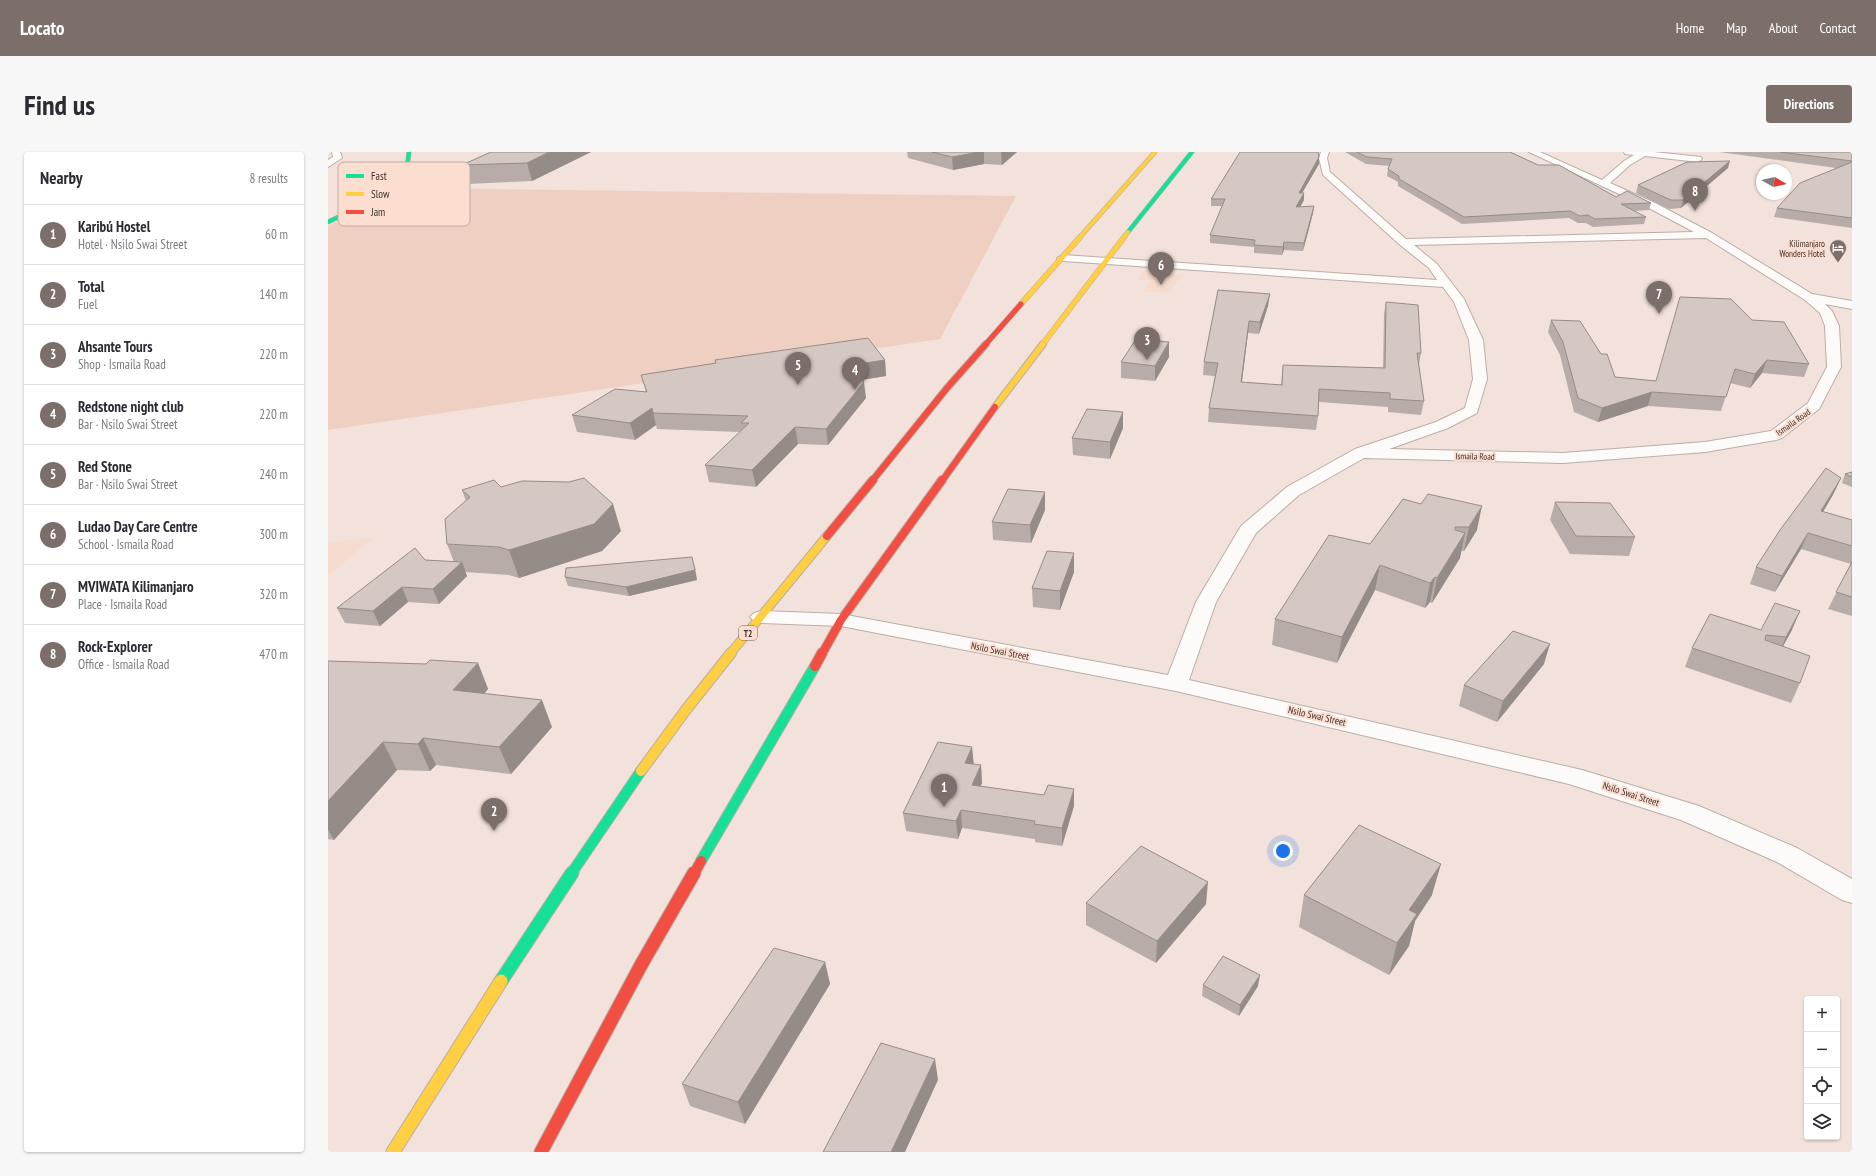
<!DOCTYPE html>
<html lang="en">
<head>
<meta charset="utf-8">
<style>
	:root { --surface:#fff; --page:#f7f7f7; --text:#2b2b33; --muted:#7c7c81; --line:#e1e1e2; --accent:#7c6f69 }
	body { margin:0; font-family:"PT Sans Narrow",sans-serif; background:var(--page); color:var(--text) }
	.controls { position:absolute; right:12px; bottom:12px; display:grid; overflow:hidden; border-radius:4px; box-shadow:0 1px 3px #0004 }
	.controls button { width:36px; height:36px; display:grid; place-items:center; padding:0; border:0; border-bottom:1px solid var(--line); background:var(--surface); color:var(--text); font:20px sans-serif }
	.compass { position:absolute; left:1428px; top:12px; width:36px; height:36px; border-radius:50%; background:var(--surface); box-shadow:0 1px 3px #0004; rotate:99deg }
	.you { position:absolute; left:955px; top:699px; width:14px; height:14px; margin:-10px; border:3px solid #fff; border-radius:50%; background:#1a73e8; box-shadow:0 0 0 6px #1a73e833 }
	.badge { display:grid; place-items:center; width:26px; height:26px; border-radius:50%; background:var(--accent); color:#fff; font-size:13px; font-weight:700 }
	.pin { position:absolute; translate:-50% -33px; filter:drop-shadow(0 1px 2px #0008) }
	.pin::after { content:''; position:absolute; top:21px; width:14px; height:12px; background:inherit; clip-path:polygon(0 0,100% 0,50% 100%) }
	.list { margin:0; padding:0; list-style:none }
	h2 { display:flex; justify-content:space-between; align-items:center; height:52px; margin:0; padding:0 16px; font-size:17px }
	h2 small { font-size:13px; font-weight:400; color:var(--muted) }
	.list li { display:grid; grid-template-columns:26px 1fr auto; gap:12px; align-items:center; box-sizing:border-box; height:60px; padding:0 16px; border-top:1px solid var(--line) }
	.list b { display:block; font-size:15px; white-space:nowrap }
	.list p { margin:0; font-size:13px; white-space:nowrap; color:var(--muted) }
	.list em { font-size:13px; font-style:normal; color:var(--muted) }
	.icon { flex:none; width:22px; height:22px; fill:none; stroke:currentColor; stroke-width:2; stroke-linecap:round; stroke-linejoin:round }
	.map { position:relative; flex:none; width:1524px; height:1000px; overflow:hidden; border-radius:4px }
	header { display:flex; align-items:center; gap:24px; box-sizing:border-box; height:56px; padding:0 20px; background:var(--accent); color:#fff }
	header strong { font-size:19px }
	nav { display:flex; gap:22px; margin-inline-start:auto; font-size:14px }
	.intro { display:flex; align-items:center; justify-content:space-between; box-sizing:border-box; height:96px; padding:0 24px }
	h1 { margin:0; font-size:28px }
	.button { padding:10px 18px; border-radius:4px; background:var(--accent); color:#fff; font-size:14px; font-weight:700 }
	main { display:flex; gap:24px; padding:0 24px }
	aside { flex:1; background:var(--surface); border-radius:4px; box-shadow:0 1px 3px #0004 }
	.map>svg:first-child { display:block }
	.built { fill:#f6dbcf }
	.green { fill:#eecfc2 }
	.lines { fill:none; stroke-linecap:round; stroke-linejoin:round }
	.street-casing { stroke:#baaea8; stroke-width:2 }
	.fast-far2-casing { stroke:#baaea8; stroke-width:5 }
	.fast-far1-casing { stroke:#baaea8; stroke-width:12 }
	.fast-casing { stroke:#baaea8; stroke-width:15 }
	.slow-far5-casing { stroke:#baaea8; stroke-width:5 }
	.slow-far4-casing { stroke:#baaea8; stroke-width:6 }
	.slow-far3-casing { stroke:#baaea8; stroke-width:8 }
	.slow-far2-casing { stroke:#baaea8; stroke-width:10 }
	.slow-far1-casing { stroke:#baaea8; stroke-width:12 }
	.slow-casing { stroke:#baaea8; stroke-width:15 }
	.jam-far4-casing { stroke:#baaea8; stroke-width:6 }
	.jam-far3-casing { stroke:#baaea8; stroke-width:8 }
	.jam-far2-casing { stroke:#baaea8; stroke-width:10 }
	.jam-far1-casing { stroke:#baaea8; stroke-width:12 }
	.jam-casing { stroke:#baaea8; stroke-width:15 }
	.street { fill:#fdfbfa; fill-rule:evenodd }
	.fast-far2 { stroke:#16e098; stroke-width:4 }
	.fast-far1 { stroke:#16e098; stroke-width:10 }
	.fast { stroke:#16e098; stroke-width:13 }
	.slow-far5 { stroke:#ffcf43; stroke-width:4 }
	.slow-far4 { stroke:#ffcf43; stroke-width:5 }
	.slow-far3 { stroke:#ffcf43; stroke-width:6 }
	.slow-far2 { stroke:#ffcf43; stroke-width:8 }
	.slow-far1 { stroke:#ffcf43; stroke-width:10 }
	.slow { stroke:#ffcf43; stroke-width:13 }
	.jam-far4 { stroke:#f24e42; stroke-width:5 }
	.jam-far3 { stroke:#f24e42; stroke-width:6 }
	.jam-far2 { stroke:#f24e42; stroke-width:8 }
	.jam-far1 { stroke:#f24e42; stroke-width:10 }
	.jam { stroke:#f24e42; stroke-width:13 }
	.wall { fill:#b7aca8 }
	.shaded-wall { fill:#958c88 }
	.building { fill:#d5c8c3; stroke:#958c88 }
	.labels { text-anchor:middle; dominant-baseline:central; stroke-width:4; stroke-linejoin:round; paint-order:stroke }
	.far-poi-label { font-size:9px; fill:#3c312c; stroke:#fcded1; text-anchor:end }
	.far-street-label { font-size:9px; fill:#3c312c; stroke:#fcded1 }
	.shield { fill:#fcded1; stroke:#76655e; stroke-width:1 }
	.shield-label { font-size:9px; font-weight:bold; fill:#3c312c }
	.street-label { font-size:10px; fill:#3c312c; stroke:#fcded1 }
	.key { fill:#fcded1; stroke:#c2aaa0; stroke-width:1 }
	.key-label { font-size:11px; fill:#3c312c }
</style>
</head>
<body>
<header>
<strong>Locato</strong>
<nav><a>Home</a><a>Map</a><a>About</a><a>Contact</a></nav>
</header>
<div class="intro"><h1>Find us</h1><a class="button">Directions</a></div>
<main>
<aside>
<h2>Nearby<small>8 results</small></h2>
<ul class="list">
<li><span class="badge">1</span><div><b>Karibú Hostel</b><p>Hotel · Nsilo Swai Street</p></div><em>60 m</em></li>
<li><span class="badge">2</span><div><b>Total</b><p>Fuel</p></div><em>140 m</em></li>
<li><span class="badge">3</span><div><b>Ahsante Tours</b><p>Shop · Ismaila Road</p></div><em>220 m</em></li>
<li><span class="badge">4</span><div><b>Redstone night club</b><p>Bar · Nsilo Swai Street</p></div><em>220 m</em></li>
<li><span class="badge">5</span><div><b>Red Stone</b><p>Bar · Nsilo Swai Street</p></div><em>240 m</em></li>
<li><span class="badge">6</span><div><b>Ludao Day Care Centre</b><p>School · Ismaila Road</p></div><em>300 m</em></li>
<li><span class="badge">7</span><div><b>MVIWATA Kilimanjaro</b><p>Place · Ismaila Road</p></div><em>320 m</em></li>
<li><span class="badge">8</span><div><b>Rock-Explorer</b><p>Office · Ismaila Road</p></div><em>470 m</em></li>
</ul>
</aside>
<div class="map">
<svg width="1524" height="1000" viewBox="0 0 1524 1000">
	<rect width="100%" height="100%" fill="#f2e2db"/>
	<path class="built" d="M816,119L854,123L841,141L816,139L824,128L810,127Z
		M45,386L0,424V390Z"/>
	<path class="green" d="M81,36L688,44L612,187L0,278V74Z"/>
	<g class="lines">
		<g class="street-casing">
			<path id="street" d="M4,0H12L14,6L0,15V8L5,5Z
				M993,0H1001L999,6L1002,20L1078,87L1366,80L1319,55L1201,0H1212L1274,28L1296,9L1306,3L1297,2L1296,0H1326L1373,5L1374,7L1370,10L1317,4L1302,13L1282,31L1327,51L1384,81L1484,142L1524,149V157L1497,152L1504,159L1511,174L1513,215L1491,257L1454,286L1448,288L1377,300L1235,311L1036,306L971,343L928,381L888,450L861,528L1254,618L1371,654L1469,696L1524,727V751L1514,748L1449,710L1353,668L1241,632L848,539L513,474L433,471L426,469L422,465L426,461L433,459L513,462L840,523L868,450L913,374L959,335L1027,297L1108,270L1137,256L1145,227L1141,188L1126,150L1115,135L735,109L729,106L735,103L1109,128L1101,116L1071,92L995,23L991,6ZM1378,86L1477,148L1492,161L1497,174L1499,215L1480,251L1443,279L1377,290L1235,301L1061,297L1120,276L1149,261L1159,227L1155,188L1136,147L1109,112L1086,93Z"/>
		</g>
		<g class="fast-far2-casing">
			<path id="fast-far2" d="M0,70L64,39L78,24L81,0
				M800,80L864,0"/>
		</g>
		<g class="fast-far1-casing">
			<path id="fast-far1" d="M373,709L487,514
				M243,722L313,619"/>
		</g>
		<g class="fast-casing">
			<path id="fast" d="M173,829L244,721"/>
		</g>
		<g class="slow-far5-casing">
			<path id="slow-far5" d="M752,85L827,0
				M796,85L800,80"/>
		</g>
		<g class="slow-far4-casing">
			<path id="slow-far4" d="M693,152L753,84
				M714,193L797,84"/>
		</g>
		<g class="slow-far3-casing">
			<path id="slow-far3" d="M667,255L715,192"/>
		</g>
		<g class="slow-far2-casing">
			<path id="slow-far2" d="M402,502L499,384"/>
		</g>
		<g class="slow-far1-casing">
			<path id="slow-far1" d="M313,619L357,559L403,501"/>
		</g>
		<g class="slow-casing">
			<path id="slow" d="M65,1000L173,829"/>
		</g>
		<g class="jam-far4-casing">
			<path id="jam-far4" d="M657,193L693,152"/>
		</g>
		<g class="jam-far3-casing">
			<path id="jam-far3" d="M544,329L619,236L658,192
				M614,329L667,255"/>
		</g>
		<g class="jam-far2-casing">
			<path id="jam-far2" d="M499,384L545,328
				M494,502L513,468L614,328"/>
		</g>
		<g class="jam-far1-casing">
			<path id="jam-far1" d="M487,514L494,501
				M366,722L373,709"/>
		</g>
		<g class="jam-casing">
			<path id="jam" d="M213,1000L313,813L366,721"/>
		</g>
		<use href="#street" class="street"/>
		<use href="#fast-far2" class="fast-far2"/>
		<use href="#fast-far1" class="fast-far1"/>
		<use href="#fast" class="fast"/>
		<use href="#slow-far5" class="slow-far5"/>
		<use href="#slow-far4" class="slow-far4"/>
		<use href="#slow-far3" class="slow-far3"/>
		<use href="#slow-far2" class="slow-far2"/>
		<use href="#slow-far1" class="slow-far1"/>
		<use href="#slow" class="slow"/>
		<use href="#jam-far4" class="jam-far4"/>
		<use href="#jam-far3" class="jam-far3"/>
		<use href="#jam-far2" class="jam-far2"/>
		<use href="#jam-far1" class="jam-far1"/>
		<use href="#jam" class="jam"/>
	</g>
	<path class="wall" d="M263,0L204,29L139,32L134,13Z
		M579,0H689L674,13L656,12L625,18L580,6Z
		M1017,0H1182L1210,13L1288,45L1323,51L1321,58L1305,59L1318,65L1316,72L1265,75L1258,71H1250L1241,66L1134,72L1070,34V30L1059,24L1060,17L1062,14L1038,12Z
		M1391,0H1524V76L1446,65L1449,56L1508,16Z
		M991,2V12L974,41H976V48L972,55L986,54L985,61L975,99L956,98L954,103L926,101V95L882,91V83L894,54H883V47Z
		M1400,16L1353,56L1341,57L1308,41L1310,33Z
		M890,138L940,154L931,182L920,181L914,230L953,233L955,213L1055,216L1056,162L1058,150L1093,201L1091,213L1096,249L1093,263L1060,260V255L991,250L990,264L988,278L880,270L881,256L887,224L875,223L876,210Z
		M1223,168L1287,225L1327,229L1424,168L1481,212L1476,225L1434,221L1422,236L1402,231L1393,259L1320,254L1270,270L1246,260L1232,203L1220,180Z
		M841,190V205L827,229L793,226V210Z
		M387,208H557L558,224L534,228L538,246L500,293L470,292L428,335L381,330L377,313L412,280L329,277L328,273L307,288L249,280L244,263L318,240L313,223L388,211Z
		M795,260V276L782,307L745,303L744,286Z
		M1524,320V335L1514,331L1517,322Z
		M173,335L293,379L274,399L191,426L181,423L137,420L139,424L111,452L80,450L52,474L17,471L9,456L97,408L126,410L119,392L138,349L134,338Z
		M1506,341L1495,360L1524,368V464L1500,457L1523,412L1473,397L1447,440L1422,432L1428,415Z
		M1075,347L1149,378L1136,399H1133L1132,406L1104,451L1102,450L1097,456L1047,438L1009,511L944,493L947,467L1042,392Z
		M1227,350L1307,385L1301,404L1242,402L1222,368Z
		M717,358L703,391L665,388L664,370Z
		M367,415L369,428L301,444L240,434L237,425Z
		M746,420L732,458L705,455L704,436Z
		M1433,478H1464L1455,494L1472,531L1463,551L1357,515L1364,496Z
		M0,509L98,512L150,511L160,537L156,542L224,575L183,622L108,613L102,619L69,618L6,688L0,687Z
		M1216,512L1169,570L1131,554L1136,533Z
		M646,612L653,613L654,631L652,634L746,654L734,694L707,690V687L634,676L630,687L578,679L575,661Z
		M976,743H1104L1087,769L1081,794L1061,823L971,775Z
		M758,751L878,752L828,811L758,773Z
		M497,810L502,832L417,972L362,954L354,932Z
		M875,833L930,834L911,864L874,844Z"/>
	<path class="shaded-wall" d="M221,0H263L204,29L199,11Z
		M651,0H656V12L625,18L624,5Z
		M673,0H689L674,13Z
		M991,5V12L970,48L971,41Z
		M1402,9L1400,16L1353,56L1355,48Z
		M976,41V48L968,62V55Z
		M986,54L985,61L975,99L976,91Z
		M956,90V98L954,103L955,95Z
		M942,142L940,154L931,182L932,170Z
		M921,169L920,181L912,244L913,230Z
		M841,190V205L827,229V214Z
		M557,208L558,224L526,229L524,213Z
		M1439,208L1434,221L1422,236L1427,222Z
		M536,230L538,246L500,293L498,277Z
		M1324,240L1320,254L1270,270L1274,256Z
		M324,256L328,273L307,288L302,271Z
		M795,260V276L782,307V290Z
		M467,275L470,292L428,335L424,318Z
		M1513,326L1506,341L1486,375L1493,359Z
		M717,340V358L703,391L702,373Z
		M285,352L293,379L274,399L191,426L181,398Z
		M1154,354L1149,378L1136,399L1141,375Z
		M1137,381L1132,406L1104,451L1109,426Z
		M1480,381L1473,397L1447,440L1454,424Z
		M746,401V420L732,458V439Z
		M364,405L369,428L301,444L298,435Z
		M134,410L139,424L111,452L105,437Z
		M1052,413L1047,438L1009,511L1014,485Z
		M1107,425L1102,450L1097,456L1102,431Z
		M74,435L80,450L52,474L45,459Z
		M1472,459L1464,478L1450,503L1458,485Z
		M1222,492L1216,512L1169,570L1175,549Z
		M150,511L160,537L137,565L125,538Z
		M214,548L224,575L183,622L171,595Z
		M95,586L108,613L102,619L90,592Z
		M55,590L69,618L6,688L0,678V649Z
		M644,595L646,613L637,611Z
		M653,613L654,631L645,650L644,633Z
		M746,637V654L734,694V676Z
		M633,658L634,676L630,687L628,669Z
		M1113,712L1104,743L1087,769L1081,794L1061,823L1069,791L1081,758Z
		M880,730L878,752L828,811L829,789Z
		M497,810L502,832L417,972L410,950Z
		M932,823L930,834L911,864L912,853Z
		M607,907L610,928L577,1000H563Z"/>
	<path class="building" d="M163,0H221L199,11L134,13Z
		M604,0H651L624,5Z
		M912,0H990L991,5L971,41H976L968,55L986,54L976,91L956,90L955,95L926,93L927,88L882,83L897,47H883Z
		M1029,0H1182L1210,13H1231L1288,45L1299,39L1323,51L1293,52L1318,65L1267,67L1260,63L1252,64L1242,59L1136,65L1071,27V24L1060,17L1064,7L1039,5Z
		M1452,0H1524V9Z
		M1402,9L1355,48H1343L1310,33L1359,10Z
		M1524,10V66L1449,56L1472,31Z
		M890,138L942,142L932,170L921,169L913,230L954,233L955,213L1057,216L1058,150L1090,153L1093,201H1089L1096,249L1062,247V241L991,237L990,264L881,256L890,211L876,210Z
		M1352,145L1403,147L1424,168L1456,170L1481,212L1439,208L1427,222L1407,217L1398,245L1324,240L1274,256L1250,246L1235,190L1223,168L1252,169L1273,202H1279L1287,225L1328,229Z
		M540,186L557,208L524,213L536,230L498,277L467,275L424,318L377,313L421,271H413L420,264L325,261L324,256L302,271L244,263L287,237L319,240L313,223L388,211L387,208Z
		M808,187L841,190L827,214L793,210Z
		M759,257L795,260L782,290L744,286Z
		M1498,316L1513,326L1493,359L1524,368V394L1480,381L1454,424L1428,415L1452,378Z
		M1524,320V325L1517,322Z
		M256,326L285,352L266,372L181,398L171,395L119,392L117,367L142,345L134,338L166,328L173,335L194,329L241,330Z
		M680,337L717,340L702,373L664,370Z
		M1100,342L1154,354L1141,375H1127V378L1137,381L1109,426L1107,425L1102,431L1052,413L1014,485L947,467L1001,383L1042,392L1075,347L1093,352Z
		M1227,350L1282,351L1307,385L1248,384Z
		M87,396L97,408L134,410L105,437L74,435L45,459L9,456Z
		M719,399L746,401L732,439L704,436Z
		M364,405L367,418L298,435L237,425L238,416Z
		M1524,410V445L1508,440Z
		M1447,451L1472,459L1458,485L1438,483L1437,488L1482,504L1472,531L1364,496L1382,462L1433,478Z
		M1185,479L1222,492L1175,549L1136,533Z
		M102,508L150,511L125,538L214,548L171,595L95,586L90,592L55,590L0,649V509L98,512Z
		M610,590L644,595L637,611L653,613L644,633L716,643L720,633L746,637L734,676L706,672L707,669L633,658L628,669L575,661Z
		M1031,673L1113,712L1081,758L1089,762L1069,791L976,743Z
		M813,694L880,730L829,789L758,751Z
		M446,796L497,810L410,950L354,932Z
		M895,804L932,823L912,853L875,833Z
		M553,891L607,907L563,1000H495Z"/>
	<defs>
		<g id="hotel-pin" transform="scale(0.9)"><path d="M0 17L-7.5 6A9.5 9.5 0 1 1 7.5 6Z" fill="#7c6f69" stroke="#fcded1"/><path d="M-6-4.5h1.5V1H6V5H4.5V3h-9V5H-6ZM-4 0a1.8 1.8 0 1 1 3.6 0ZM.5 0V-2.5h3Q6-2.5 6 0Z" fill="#fff"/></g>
	</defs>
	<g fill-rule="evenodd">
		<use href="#hotel-pin" x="1510" y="96"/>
	</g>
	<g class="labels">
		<g class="far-poi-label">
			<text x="1497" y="91">Kilimanjaro<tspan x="1497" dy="10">Wonders Hotel</tspan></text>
		</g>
		<g class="far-street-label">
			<text transform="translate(1465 270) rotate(-35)">Ismaila Road</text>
			<text transform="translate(1147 304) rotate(1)">Ismaila Road</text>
		</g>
		<rect class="shield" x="411" y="474" width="18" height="14" rx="3"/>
		<g class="shield-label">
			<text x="420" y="481">T2</text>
		</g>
		<g class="street-label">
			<text transform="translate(672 499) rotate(11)">Nsilo Swai Street</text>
			<text transform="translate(989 564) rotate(13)">Nsilo Swai Street</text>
			<text transform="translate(1303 642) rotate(18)">Nsilo Swai Street</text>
		</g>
	</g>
	<rect x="10" y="10" width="132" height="64" rx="6" class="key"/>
	<rect x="18" y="22" width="18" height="4" fill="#16e098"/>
	<rect x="18" y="40" width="18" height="4" fill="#ffcf43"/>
	<rect x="18" y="58" width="18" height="4" fill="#f24e42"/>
	<g class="key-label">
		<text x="43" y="28">Fast</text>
		<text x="43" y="46">Slow</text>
		<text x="43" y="64">Jam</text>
	</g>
</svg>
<div class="controls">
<button>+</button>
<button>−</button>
<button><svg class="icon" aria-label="locate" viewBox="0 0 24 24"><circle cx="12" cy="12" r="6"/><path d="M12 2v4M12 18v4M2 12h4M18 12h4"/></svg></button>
<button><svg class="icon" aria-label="layers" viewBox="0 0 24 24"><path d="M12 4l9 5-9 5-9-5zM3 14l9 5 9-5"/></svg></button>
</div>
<svg class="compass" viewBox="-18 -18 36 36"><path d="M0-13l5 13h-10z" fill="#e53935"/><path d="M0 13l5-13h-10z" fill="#7c7c81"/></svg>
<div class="you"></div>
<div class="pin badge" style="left:616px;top:655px">1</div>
<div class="pin badge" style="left:166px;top:679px">2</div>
<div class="pin badge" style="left:819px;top:208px">3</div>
<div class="pin badge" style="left:527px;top:238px">4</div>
<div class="pin badge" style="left:470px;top:233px">5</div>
<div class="pin badge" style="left:833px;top:133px">6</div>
<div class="pin badge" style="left:1331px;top:162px">7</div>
<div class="pin badge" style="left:1367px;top:59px">8</div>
</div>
</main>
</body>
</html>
